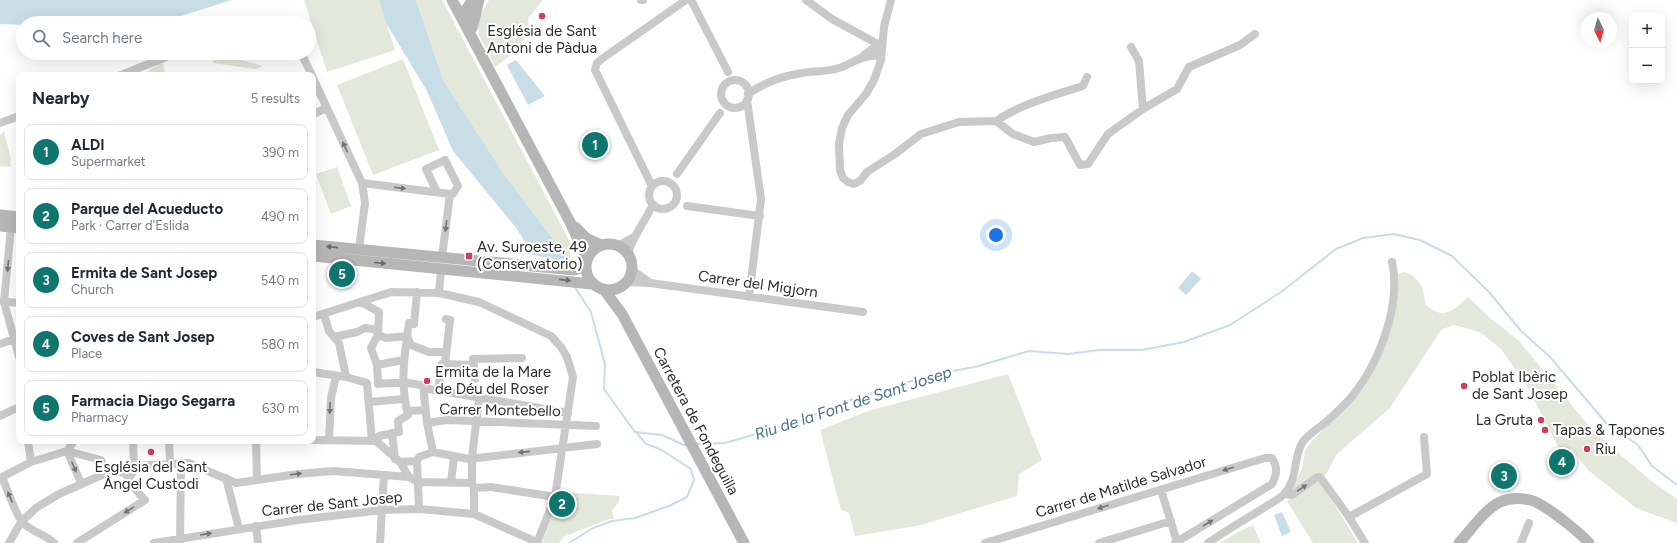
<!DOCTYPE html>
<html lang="en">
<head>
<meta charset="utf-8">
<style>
	:root { --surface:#fff; --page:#f6f6f7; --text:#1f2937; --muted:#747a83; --line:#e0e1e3; --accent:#0f766e }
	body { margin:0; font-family:Figtree,sans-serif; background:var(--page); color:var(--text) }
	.controls { position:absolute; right:12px; top:12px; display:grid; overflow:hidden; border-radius:8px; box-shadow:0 4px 16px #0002 }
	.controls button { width:36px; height:36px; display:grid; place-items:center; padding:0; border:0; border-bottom:1px solid var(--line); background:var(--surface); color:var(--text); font:20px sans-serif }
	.compass { position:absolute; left:1581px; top:12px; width:36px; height:36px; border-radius:50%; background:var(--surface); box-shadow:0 4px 16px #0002; rotate:174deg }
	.you { position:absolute; left:996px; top:235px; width:14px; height:14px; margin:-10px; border:3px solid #fff; border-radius:50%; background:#1a73e8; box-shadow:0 0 0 6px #1a73e833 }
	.badge { display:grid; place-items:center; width:26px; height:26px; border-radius:50%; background:var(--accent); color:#fff; font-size:13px; font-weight:700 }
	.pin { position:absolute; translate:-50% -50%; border:2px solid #fff; box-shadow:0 1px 4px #0006 }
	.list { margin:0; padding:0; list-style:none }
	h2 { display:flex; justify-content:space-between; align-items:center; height:52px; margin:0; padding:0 16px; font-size:17px }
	h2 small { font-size:13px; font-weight:400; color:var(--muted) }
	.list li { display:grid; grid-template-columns:26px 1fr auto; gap:12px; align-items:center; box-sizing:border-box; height:56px; margin:0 8px 8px; padding:0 8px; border:1px solid var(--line); border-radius:8px }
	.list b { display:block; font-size:15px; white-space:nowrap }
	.list p { margin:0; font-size:13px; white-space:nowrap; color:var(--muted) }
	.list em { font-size:13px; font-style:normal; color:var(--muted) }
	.icon { flex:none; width:22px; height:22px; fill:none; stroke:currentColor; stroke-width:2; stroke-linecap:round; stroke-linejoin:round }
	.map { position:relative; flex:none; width:1677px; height:543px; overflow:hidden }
	.search { position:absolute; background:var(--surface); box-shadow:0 4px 16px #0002; left:16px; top:16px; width:300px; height:44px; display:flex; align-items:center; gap:10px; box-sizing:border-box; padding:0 14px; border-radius:22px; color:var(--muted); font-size:15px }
	.panel { position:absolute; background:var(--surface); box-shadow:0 4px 16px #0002; left:16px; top:72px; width:300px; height:372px; border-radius:8px }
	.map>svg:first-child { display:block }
	.green { fill:#e3e8da }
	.water { fill:#c8dee6 }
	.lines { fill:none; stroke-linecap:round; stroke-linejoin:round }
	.stream { stroke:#c8dee6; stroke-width:2 }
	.street { stroke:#c9c9c9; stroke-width:8 }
	.secondary { stroke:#b6b6b6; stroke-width:11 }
	.oneway { fill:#737373 }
	.oneway2 { fill:#6a6a6a }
	.poi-dot { fill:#d0405b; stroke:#fff; stroke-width:1.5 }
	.labels { text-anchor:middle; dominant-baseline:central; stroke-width:4; stroke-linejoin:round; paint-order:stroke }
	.poi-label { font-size:15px; fill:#2c2c2c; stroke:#fff; text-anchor:start }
	.street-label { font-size:15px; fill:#2c2c2c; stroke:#fff }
	.water-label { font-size:16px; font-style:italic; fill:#447284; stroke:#fff }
</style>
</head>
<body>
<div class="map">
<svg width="1677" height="543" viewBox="0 0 1677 543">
	<rect width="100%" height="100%" fill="#fff"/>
	<path class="green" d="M304,0H379L395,50L327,72Z
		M416,0H442L570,242V262L502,171L444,82Z
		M489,0H543L528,18C531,41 511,55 495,67L479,35L477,20Z
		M215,53H237L239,59L263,66L255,69L213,63Z
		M403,59L439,150L373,175L337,85Z
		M163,61L165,75H142Z
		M4,131L11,159L10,167L0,166V135Z
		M337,167L351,206L331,214L316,174Z
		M1404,272C1419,276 1425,290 1425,304C1444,321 1453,311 1468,297L1489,317L1519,341L1593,431L1650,480L1677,499V523L1636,508L1588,470L1571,448L1566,457L1562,454L1527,386L1501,349L1481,333L1466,328L1453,325L1441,330L1390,408L1337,454L1325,476H1316L1290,492L1302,469L1305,451L1310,443L1363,389L1381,355L1392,324L1398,295L1397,276L1399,274Z
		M1008,374L1042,460L1019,474L1017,496L921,525L855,536L849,513L841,510L820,430L871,410Z
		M1320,481L1358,543H1313L1287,501Z
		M561,492L619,496V502L612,510L614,519H609L563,537L559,543H542Z
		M1253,525L1261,543H1220L1236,533Z"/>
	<path class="water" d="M0,0H232L181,16L154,23H23V25L0,24Z
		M379,0H416L444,82L504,174L570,262L533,255L517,229L453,151L427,91L386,23Z
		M516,60L545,96L528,105L507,65Z
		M1192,271L1201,279L1186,295L1178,288Z
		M1282,512L1291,532L1282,536L1274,515Z"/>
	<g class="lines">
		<path class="stream" d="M574,286L591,312L605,364L604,389L635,432L662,435L684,445H688
			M696,444L725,443L801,421L839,404L904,383L946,372L975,367L1029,351L1068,354L1099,350H1142L1184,342L1230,325L1281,292L1336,249L1363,238L1394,234L1420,240L1452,256L1489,292L1521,331L1550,357L1607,424L1638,445L1652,466L1677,485
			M569,543L593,528L612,521L635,518L669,506L687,497L694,480L691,469L660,449L646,444L636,432"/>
		<path class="street" d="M641,0H643
			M691,0L728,72
			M806,0L832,19L876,43L882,45
			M891,0L884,27L881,60L874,80L866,94L848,115L842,128L839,144L840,170L843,178L848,182L854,184L860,181L867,172L895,154L921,134L959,122L996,121L1013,134L1034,142L1051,138L1065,137L1080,165L1088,164L1108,134L1143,109L1177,89L1189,67L1240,45L1255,34
			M252,23L268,20L276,23
			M1131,47L1139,61L1143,109
			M301,53L312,75
			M863,56L872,49L876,51L880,60
			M121,75L176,53
			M313,78L362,183L365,203L359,249
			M721 94a14 14 0 1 1 28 0a14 14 0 1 1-28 0Z
			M748,94C765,82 782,76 802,73C814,71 827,72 839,68C849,65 862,55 873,56
			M747,100L761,199L749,297
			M313,114L327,108
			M996,121C1021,104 1054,95 1083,86L1087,77
			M0,123L19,116
			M677,174L720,113
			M649 195a14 14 0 1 1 28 0a14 14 0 1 1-28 0Z
			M362,183L450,194H453L458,186L445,160L426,169L437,192
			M652,186L595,70L597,63L603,58L686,0
			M687,206L760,216
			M11,227L4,302L19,357
			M618,246L634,237
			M628,253C634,234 645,222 653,204
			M442,257L450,194
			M632,270L649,282
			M627,282L650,283L863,312
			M439,293L441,269
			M0,301L19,303
			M361,302L379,312L378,335L371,348L377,365L378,384C394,383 415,380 429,389L568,413
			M324,314L329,331L339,343L346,377
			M313,317L391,292L439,293L479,302L551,336L561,347L567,357L573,377L555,497L537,543
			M378,335L386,338L407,336L411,345L429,352H446
			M334,337L357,332L365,328L378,330
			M0,344L14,339
			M445,364L450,320L446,319
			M377,365L403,360
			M313,372L346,377L367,383L372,441
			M475,379L473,359L522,358
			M423,385L427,423L433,452
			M438,391L442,364L474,365
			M369,402L404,399
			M407,411L425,410
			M0,416L19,407
			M427,423L447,420L596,426
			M392,433L395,459
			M313,440L376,441L400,462L409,477
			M329,440L331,398L336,376
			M28,441L31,462
			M133,441L134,466
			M169,441L170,464
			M256,441L257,480
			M376,441L379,436L399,432L398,421L408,415C400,385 404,355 409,323L414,324L417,292
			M67,451L101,460L106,473
			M67,451L81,483
			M67,451L74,441
			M417,461L419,457L433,452L469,459L597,444
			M417,461L419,509
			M400,462L417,461
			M2,477C6,486 17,518 23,523C32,532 45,534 54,543
			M0,478L31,462L67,451
			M226,478L239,529
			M451,482L454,457
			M474,488L491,487L555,497
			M1161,490L1177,542
			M1284,494L1292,495L1316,478L1320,477L1349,517L1365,543
			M474,514V488L472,483V458L479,398
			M1349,517L1427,474L1424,437
			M256,526L258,543
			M9,543L21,522L36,508L59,494L111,471L132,474L134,466L189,463L236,483L298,474L334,471L409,477L418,482L472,483
			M77,543L145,500L136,490L125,473
			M154,543L298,520L382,510L419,509L474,514L532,540L533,543
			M180,543L181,464
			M380,543L384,475
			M985,543L1265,458H1272C1278,468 1277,474 1272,484L1175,543
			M1099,543L1171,521
			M1208,543C1225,531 1244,520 1262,509C1269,504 1279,500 1284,494C1298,480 1293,459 1302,443C1308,434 1319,428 1327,421C1334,415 1341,408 1347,402C1377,369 1402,307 1392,262
			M1521,543L1529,523"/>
		<path class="secondary" d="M452,0L570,222L587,259
			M463,20L465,11L470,4
			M472,28L479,0
			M0,215L19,217
			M0,226L19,228
			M575,227L586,238L601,245
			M586 267a23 23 0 1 1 46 0a23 23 0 1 1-46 0Z
			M313,245L574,270L585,267
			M313,256L592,284
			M605,291L622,314L744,543
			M1459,543C1470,531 1485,509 1500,502C1509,498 1521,498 1530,500C1544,503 1579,532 1589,543"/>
	</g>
	<defs><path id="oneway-solid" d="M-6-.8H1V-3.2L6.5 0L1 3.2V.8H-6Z"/></defs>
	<g class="oneway">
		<use href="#oneway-solid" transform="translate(345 147) rotate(-115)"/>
		<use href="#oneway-solid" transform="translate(400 188) rotate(7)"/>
		<use href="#oneway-solid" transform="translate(446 226) rotate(97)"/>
		<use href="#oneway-solid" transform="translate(8 266) rotate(95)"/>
		<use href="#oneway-solid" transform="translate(330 408) rotate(92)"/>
		<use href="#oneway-solid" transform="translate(524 452) rotate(174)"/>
		<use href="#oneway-solid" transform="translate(74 467) rotate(66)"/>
		<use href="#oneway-solid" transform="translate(1228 469) rotate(163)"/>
		<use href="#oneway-solid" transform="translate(296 474) rotate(-7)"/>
		<use href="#oneway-solid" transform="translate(1302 488) rotate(-34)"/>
		<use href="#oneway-solid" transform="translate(10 497) rotate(-113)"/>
		<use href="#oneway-solid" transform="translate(1103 507) rotate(163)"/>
		<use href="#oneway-solid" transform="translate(129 510) rotate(148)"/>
		<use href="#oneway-solid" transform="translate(1208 523) rotate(-31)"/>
		<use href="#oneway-solid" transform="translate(206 534) rotate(-9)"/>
	</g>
	<g class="oneway2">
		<use href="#oneway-solid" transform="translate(332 247) rotate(-174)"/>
		<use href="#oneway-solid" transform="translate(380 263) rotate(5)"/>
		<use href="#oneway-solid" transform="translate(565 280) rotate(6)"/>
	</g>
	<g class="poi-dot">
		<circle cx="542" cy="16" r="4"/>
		<rect x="465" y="252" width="8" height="8" rx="2"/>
		<circle cx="427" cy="381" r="4"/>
		<circle cx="1464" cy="386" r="4"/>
		<circle cx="1541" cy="420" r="4"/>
		<circle cx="1545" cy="430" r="4"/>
		<circle cx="1587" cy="449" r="4"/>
		<circle cx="151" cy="452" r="4"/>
	</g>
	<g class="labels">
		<g class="poi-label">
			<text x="542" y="31" text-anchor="middle">Església de Sant<tspan x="542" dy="17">Antoni de Pàdua</tspan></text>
			<text x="477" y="247">Av. Suroeste, 49<tspan x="477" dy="17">(Conservatorio)</tspan></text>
			<text x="435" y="372">Ermita de la Mare<tspan x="435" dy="17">de Déu del Roser</tspan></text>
			<text x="1472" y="377">Poblat Ibèric<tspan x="1472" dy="17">de Sant Josep</tspan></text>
			<text x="1533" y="420" text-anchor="end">La Gruta</text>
			<text x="1553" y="430">Tapas &amp; Tapones</text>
			<text x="1595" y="449">Riu</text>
			<text x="151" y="467" text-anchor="middle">Església del Sant<tspan x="151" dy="17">Àngel Custodi</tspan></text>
		</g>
		<g class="street-label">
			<text transform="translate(758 284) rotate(8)">Carrer del Migjorn</text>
			<text transform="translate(500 410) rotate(1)">Carrer Montebello</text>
			<text transform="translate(696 421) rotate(62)">Carretera de Fondeguilla</text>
			<text transform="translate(1121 487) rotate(-17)">Carrer de Matilde Salvador</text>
			<text transform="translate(332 504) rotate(-6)">Carrer de Sant Josep</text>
		</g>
		<g class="water-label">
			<text transform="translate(853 403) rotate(-18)">Riu de la Font de Sant Josep</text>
		</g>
	</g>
</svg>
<div class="controls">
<button>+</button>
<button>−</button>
</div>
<svg class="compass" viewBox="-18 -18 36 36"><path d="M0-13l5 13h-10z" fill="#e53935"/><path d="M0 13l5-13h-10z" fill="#747a83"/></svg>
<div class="you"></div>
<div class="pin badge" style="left:595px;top:145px">1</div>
<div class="pin badge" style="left:562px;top:504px">2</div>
<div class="pin badge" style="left:1504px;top:476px">3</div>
<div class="pin badge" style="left:1562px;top:462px">4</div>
<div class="pin badge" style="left:342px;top:274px">5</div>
<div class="search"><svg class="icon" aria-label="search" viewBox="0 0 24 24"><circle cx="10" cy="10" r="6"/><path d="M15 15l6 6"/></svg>Search here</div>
<section class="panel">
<h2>Nearby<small>5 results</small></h2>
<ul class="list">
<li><span class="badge">1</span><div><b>ALDI</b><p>Supermarket</p></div><em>390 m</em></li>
<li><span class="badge">2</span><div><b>Parque del Acueducto</b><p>Park · Carrer d'Eslida</p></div><em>490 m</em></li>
<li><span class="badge">3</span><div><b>Ermita de Sant Josep</b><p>Church</p></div><em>540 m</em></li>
<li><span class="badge">4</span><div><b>Coves de Sant Josep</b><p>Place</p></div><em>580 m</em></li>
<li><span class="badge">5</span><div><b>Farmacia Diago Segarra</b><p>Pharmacy</p></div><em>630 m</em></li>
</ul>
</section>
</div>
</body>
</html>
